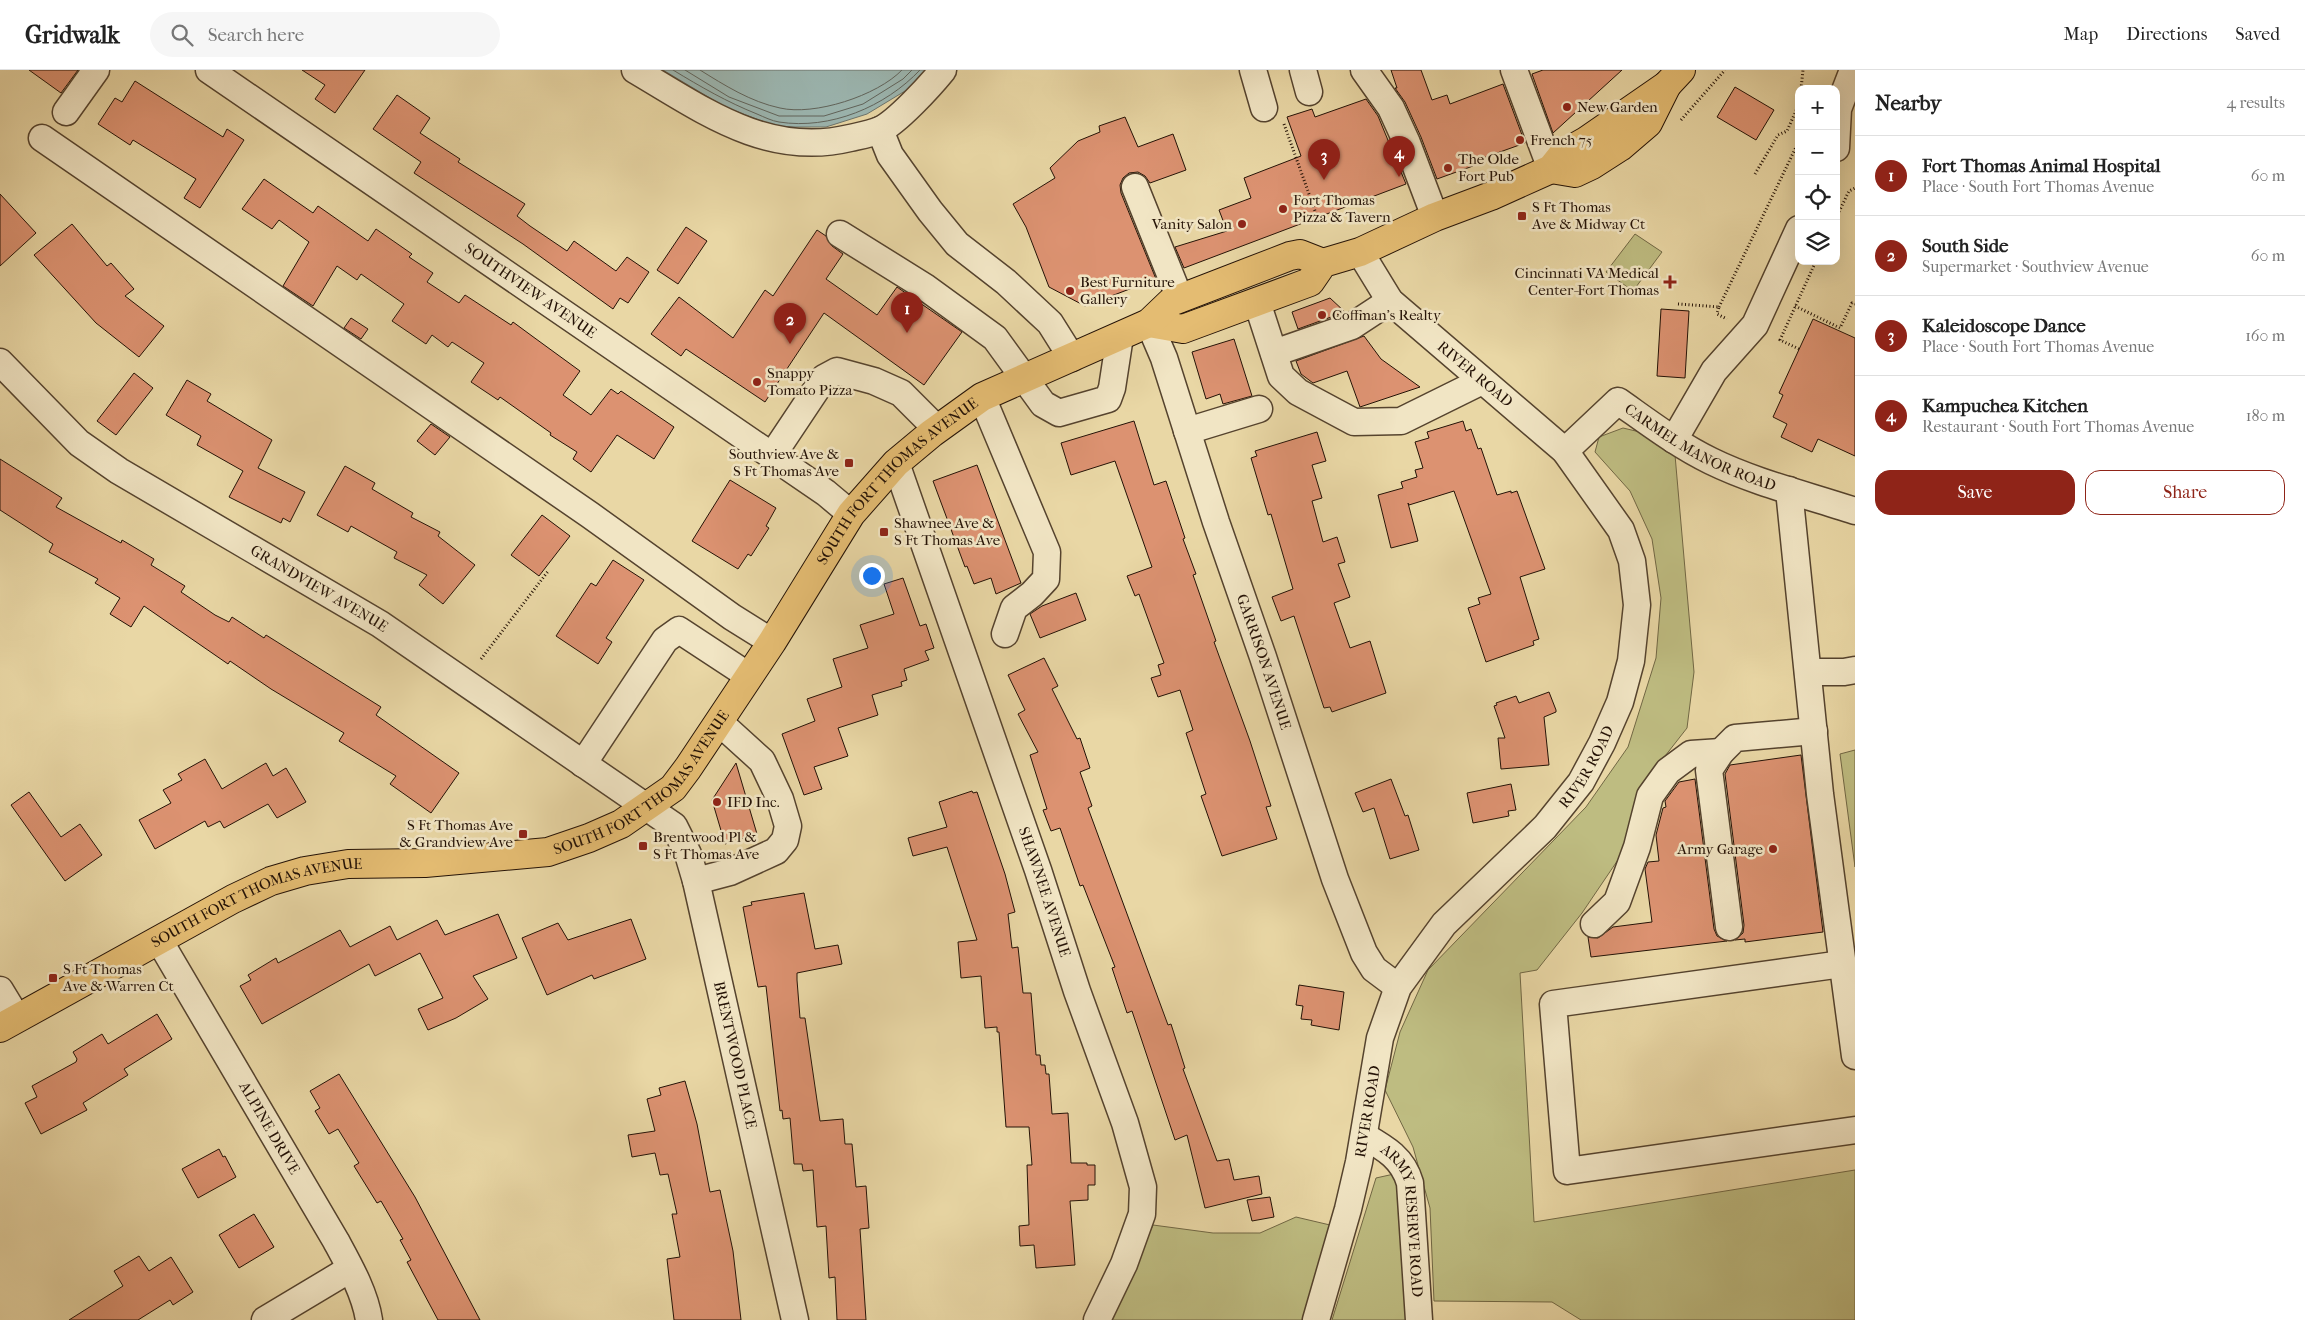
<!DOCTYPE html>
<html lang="en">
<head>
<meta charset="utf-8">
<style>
	:root { --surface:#fff; --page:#f6f6f6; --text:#222; --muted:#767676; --line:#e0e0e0; --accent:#8f2418 }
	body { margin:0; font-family:"IM FELL French Canon",serif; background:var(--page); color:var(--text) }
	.controls { position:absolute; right:15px; top:15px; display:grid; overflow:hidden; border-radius:10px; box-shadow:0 5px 20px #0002 }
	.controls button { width:45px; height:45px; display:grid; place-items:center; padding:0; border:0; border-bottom:1px solid var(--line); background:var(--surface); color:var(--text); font:25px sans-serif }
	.you { position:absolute; left:871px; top:505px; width:18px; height:18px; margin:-12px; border:4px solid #fff; border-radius:50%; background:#1a73e8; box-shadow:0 0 0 8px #1a73e833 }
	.badge { display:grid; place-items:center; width:32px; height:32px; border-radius:50%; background:var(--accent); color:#fff; font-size:16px; font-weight:700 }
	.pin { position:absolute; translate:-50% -41px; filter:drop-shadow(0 1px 2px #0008) }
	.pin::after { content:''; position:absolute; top:26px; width:18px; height:15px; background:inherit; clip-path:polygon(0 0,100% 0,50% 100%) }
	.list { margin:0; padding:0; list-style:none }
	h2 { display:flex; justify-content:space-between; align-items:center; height:65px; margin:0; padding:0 20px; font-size:21px }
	h2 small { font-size:16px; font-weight:400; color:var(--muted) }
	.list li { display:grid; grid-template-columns:32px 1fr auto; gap:15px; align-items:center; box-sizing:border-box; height:80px; padding:0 20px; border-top:1px solid var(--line) }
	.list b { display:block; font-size:19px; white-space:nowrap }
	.list p { margin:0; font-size:16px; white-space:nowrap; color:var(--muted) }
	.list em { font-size:16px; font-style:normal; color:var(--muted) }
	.actions { display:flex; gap:10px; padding:15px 20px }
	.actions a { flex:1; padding:11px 0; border:1px solid var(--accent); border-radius:15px; text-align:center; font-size:18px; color:var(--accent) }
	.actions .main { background:var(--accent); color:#fff }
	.icon { flex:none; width:28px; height:28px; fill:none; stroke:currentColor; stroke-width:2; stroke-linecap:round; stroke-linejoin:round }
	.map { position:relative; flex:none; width:1855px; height:1250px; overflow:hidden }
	header { display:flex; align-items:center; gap:30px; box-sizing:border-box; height:70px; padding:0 25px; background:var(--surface); border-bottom:1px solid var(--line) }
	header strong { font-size:24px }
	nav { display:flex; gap:28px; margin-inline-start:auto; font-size:18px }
	.search { width:350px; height:45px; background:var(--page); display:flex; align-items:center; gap:12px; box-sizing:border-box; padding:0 18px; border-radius:28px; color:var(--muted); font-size:19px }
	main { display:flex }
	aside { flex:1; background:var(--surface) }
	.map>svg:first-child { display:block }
	.green { fill:#bebc81; stroke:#716744 }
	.water { fill:#9cb7b2; stroke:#6c756d }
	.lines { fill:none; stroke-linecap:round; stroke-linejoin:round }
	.shore { stroke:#60645c; stroke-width:1 }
	.building { fill:#dc9271; stroke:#241206 }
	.minor-casing { stroke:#55432e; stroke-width:29 }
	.major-casing { stroke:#241206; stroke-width:30 }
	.path { stroke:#241206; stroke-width:3; stroke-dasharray:1 2.5; stroke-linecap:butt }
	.minor { stroke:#f1e5c4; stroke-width:26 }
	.major { stroke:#e4bc72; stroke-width:28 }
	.poi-dot { fill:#8f2418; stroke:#f1e5c4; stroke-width:2 }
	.labels { text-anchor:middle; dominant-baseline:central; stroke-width:5; stroke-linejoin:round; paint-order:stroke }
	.poi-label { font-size:15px; fill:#241206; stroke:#f1e5c4; text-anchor:start }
	.street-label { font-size:15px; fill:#241206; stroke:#f1e5c4 }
</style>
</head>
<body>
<header>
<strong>Gridwalk</strong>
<div class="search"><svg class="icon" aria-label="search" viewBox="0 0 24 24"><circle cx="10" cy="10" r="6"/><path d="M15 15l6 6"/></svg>Search here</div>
<nav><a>Map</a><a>Directions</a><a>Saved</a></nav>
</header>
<main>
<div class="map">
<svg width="1855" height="1250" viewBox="0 0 1855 1250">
	<rect width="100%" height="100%" fill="#e9d7a5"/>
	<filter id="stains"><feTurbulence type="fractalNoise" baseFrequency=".004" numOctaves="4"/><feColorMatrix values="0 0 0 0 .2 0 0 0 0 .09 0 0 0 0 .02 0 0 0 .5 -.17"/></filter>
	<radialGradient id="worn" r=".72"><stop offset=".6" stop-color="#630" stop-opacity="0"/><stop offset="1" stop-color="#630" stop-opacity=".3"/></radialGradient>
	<path class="green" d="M1635,164L1662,182L1633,221L1606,202Z
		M1623,358L1640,362L1675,385L1694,602L1687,658L1651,704L1626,778L1582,843L1537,900L1520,903L1534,1152L1855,1100V1250H1581L1552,1232L1434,1231L1430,1138L1413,1077L1385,1020L1400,962L1428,900L1586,737L1628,677L1656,588L1661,528L1652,469L1630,421L1595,382L1599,367Z
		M1855,680V797L1840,684Z
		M1394,1104L1403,1127L1410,1250H1332L1376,1108Z
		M1296,1147L1330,1155L1302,1250H1110L1153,1155L1213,1163H1260Z"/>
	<path class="water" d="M663,0H927L910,18L867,44L826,57H777L725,37Z"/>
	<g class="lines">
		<path class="shore" d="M673,0C701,17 727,32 757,44C764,47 772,51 779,52C830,60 885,37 920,0
			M685,0L729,27L779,46H824L863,34L903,9L912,0
			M700,0C724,15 751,32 780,38C814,46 877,26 902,0"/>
	</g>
	<path class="building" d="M29,0H78L61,23Z
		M302,0H365L335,43L315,29L325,15Z
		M1391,0H1421L1432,30L1447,25L1450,34L1503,14L1525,73L1472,92L1473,96L1437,109L1421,67L1405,32L1395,18H1397Z
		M1543,0H1622L1553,63L1532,4Z
		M135,11L223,67L227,59L244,70L200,138L184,128L196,109L133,70L130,75L98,54L115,28L122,32Z
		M1735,17L1774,40L1756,70L1717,47Z
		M397,25L430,48L420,63L460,89L458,92L525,134L517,146L530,156L567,181L574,171L616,201L627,187L649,202L628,233L620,228L613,239L523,174L414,103L421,92L373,59Z
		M1366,29L1378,46L1406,114L1184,198L1175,177L1227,161L1219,140L1251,128L1244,108L1301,86L1287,47L1312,39L1315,47Z
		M1125,47L1138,77L1173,64L1186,100L1150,113L1145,106L1138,102L1129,103L1123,108L1120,115L1121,123L1156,209L1085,236L1049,217L1026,157L1013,134L1055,108L1050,98L1078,71L1100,62L1099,56Z
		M264,109L313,143L318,136L368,171L376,159L412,184L409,187L433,203L427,212L459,233L465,225L511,255L513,252L532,266L580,301L563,325L591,345L611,319L618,324L621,321L674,357L654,389L617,365L591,402L573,389L577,382L550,365L551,363L500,327L498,330L471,312L484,293L452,272L448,277L432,265L426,274L392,251L404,234L361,204L357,210L337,196L313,236L283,216L309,172L279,150L272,159L242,139Z
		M0,124L36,163L0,196Z
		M72,154L107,196L111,193L134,219L125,226L164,256L139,287L96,253L34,185Z
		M686,157L707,171L678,214L657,200Z
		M817,160L826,166L832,176L843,184L826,209L877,245L897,217L962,262L924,315L824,243L765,332L686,279L681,286L651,264L679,227L733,268L765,220L773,226Z
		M1330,228L1345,242L1298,259L1292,242Z
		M1661,239L1689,241L1685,308L1657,306Z
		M351,248L368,259L361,269L344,258Z
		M1813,249L1855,268V386L1818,369L1812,382L1781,367L1787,354L1773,347L1783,325L1779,323Z
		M1364,266L1381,289L1420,317L1360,337L1347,301L1313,313L1301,304L1296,291Z
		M1234,269L1252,326L1223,334L1220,324L1206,329L1192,282Z
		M134,303L153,318L116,365L97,351Z
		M187,310L211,324L207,331L272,370L258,398L305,422L290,452L283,448L281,453L229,427L243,401L197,375L201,366L166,345Z
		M1134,351L1154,415L1166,411L1185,468L1183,469L1196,504L1193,505L1216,571L1214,572L1250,671L1271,736L1266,737L1277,769L1222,786L1201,726L1206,724L1186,663L1193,660L1180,620L1158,627L1151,608L1161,605L1158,595L1164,593L1139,524L1135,526L1127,506L1152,497L1115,391L1071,405L1061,373Z
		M1463,351L1466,361L1471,359L1478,379L1481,378L1497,425L1511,421V423L1517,421L1545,499L1520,507L1539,569L1533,571L1534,575L1486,592L1468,538L1480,534L1478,528L1491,524L1454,421L1409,435L1408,433L1418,471L1391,478L1378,425L1403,418L1401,412L1417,407L1415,400L1423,398L1415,372L1429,368L1427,362Z
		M431,354L450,367L435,385L417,371Z
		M1317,362L1326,391L1312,395L1322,428L1312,431L1323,472L1337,467L1345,492L1338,494L1350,527L1334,533L1350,578L1370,571L1386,623L1332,642L1330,637L1324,638L1294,546L1281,551L1272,527L1293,519L1271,444L1268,445L1251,388L1257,386L1255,381Z
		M0,389L62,428L56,437L121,473L122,470L154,489L151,495L185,516L181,522L215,545L229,552L232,547L264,568L266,565L381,637L376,645L459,703L431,743L390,714L396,706L339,671L344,663L271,619L230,591L228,594L144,536L131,557L110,544L120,528L95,513L98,509L49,482L53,474L0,440Z
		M977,395L1021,513L996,524L991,508L974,514L967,496L965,497L933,411Z
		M345,396L375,413L372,419L413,443L411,447L440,462L438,466L475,495L443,534L419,515L427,505L394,488L397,482L351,456L348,462L317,445Z
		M730,410L776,438L766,456L769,458L751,486L748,484L738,499L692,471Z
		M542,445L570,466L539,506L511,485Z
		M613,490L644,510L606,568L612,572L598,594L556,566L591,513L596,516Z
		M903,508L920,556L926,554L934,578L925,581L929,590L904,599L907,610L901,612L902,616L872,625L878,645L838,658L848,686L814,697L822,719L804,725L782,664L815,651L807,629L842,617L833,589L868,578L860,555L894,544L884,514Z
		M1076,523L1086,550L1040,568L1030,544L1042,536Z
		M1044,588L1058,616L1052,619L1077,669L1080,668L1090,698L1080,702L1092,736L1088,738L1168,955L1171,954L1185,998L1183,999L1217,1091L1229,1089L1234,1110L1259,1106L1262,1124L1205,1138L1187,1065L1175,1070L1132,941L1127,943L1112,898L1115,897L1083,815L1080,816L1060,758L1051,761L1043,740L1047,739L1030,685L1038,682L1018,644L1025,640L1008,605Z
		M1549,622L1556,640V642L1544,647L1549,695L1501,699L1498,668H1505L1494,636L1497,635L1496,633L1516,626L1519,633Z
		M1801,685L1823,862L1745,872V869L1735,870L1743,863L1744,855L1725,704L1730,695Z
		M205,689L222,719L266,693L273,706L286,698L306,732L277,748L268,734L224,758L220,751L208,757L205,751L155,779L139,750L171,733L163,720L182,710L178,704Z
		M736,693L757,764L725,774L712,730Z
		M1391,709L1405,746L1408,745L1419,780L1390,789L1374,738L1363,742L1355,723Z
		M1695,709L1714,859L1717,866L1727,871L1591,887L1588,867L1598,868L1613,857L1652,852L1645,799L1648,792L1659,791L1656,765L1663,738L1666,737L1665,731L1679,712Z
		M1511,714L1516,740L1508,741L1509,746L1473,753L1467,723Z
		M972,721L973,723L977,722L1005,804L1015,842L1008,844L1012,878L1018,877L1023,923H1031L1036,985H1040L1041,995H1045L1046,1004H1049L1052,1044L1068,1043L1071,1093H1087V1095H1095V1115H1088V1130L1070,1131L1075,1195L1036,1198L1034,1175L1020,1176L1019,1156L1029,1155L1027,1095H1032L1029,1057H1006L999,962H997V957L985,958L981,906L961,908L958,872L977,870L947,777L913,786L908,768L947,757L939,732Z
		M29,722L61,767L80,754L102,785L65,811L11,735Z
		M804,823L815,879L838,875L842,894L797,903V910L800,948H805L820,1051L843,1049L845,1074H852L856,1117L866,1116L869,1158L860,1159L866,1250H837L835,1207L829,1208L826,1156L817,1157L813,1100L803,1101L802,1094H794L790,1048L783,1049L782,1040L780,1041L766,916L758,917L743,837L752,835L751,832Z
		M498,844L517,888L473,906L488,929L456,948L428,960L418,939L443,928L420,883L375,906L369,894L262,954L240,916L251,910L248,905L276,888L278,893L340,860L350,877L390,856L397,870L437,850L445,865Z
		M631,849L646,889L594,909L592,905L547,925L522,868L558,853L568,870Z
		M1299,915L1344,922L1339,960L1311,955L1312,950L1301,949L1303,936L1296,935Z
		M157,944L172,969L124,999L128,1005L83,1033L87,1040L41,1064L25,1033L37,1027L32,1016L76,992L77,989L73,982L102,964L108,974Z
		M339,1004L415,1127L480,1250H438L407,1192L411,1190L400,1170L403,1169L381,1131L377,1133L354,1096L359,1093L338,1059L329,1064L315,1041L320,1038L310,1021Z
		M685,1011L697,1054L710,1122L720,1120L733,1181L741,1250H674L667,1189L680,1187L672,1144H677L668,1104L660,1105L655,1083L632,1087L628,1065L655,1061L647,1029L661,1025L659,1018Z
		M219,1079L223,1087L225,1086L236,1107L198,1128L182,1099Z
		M1270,1127L1274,1147L1252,1151L1247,1130Z
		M254,1144L274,1177L239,1198L219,1165Z
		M139,1186L149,1201L171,1187L193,1222L173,1235L170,1230L138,1250H69L123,1216L114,1201Z"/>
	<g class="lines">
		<g class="minor-casing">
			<g id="minor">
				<path id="s1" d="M209,0L826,423L851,444"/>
				<path d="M635,0C703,40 767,88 850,68C859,66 871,64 880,60C897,52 930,16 943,0"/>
				<path d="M1253,0L1264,38"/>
				<path d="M1303,0L1309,22"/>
				<path d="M1364,0L1391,38L1407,73L1435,147"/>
				<path d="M1514,0L1551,99"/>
				<path d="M66,42L96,0"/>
				<path d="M880,60L890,85L930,141L957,174L1006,212L1050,253L1072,288"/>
				<path d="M42,68L590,445L732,547L772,572"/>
				<path d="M1836,78L1838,39L1853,0"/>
				<path d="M1135,117L1180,229"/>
				<path d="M840,164L925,217L995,268L1043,334L1059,343L1108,329L1112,318L1120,266"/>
				<path d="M1257,232L1281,306L1298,322L1354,352L1401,351L1482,311"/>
				<path id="s2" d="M1149,253L1164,288L1216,452L1263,587L1335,809L1364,883L1374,899L1398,917"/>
				<path d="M1274,283L1352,256L1390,231"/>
				<path id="s3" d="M0,292L79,373L119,401L380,554L674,756L688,784L696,811L795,1250"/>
				<path d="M982,327L1047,482L1046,509L1032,524L1014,538L1005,564"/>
				<path d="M1187,361L1259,339"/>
				<path d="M1674,370L1714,301L1755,255L1799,159"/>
				<path id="s4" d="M1565,381L1618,331C1648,352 1678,375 1711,391C1756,413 1807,425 1855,441"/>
				<path d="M772,386L824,308L837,301L874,311L901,323L937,359"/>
				<path id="s5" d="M896,393L1038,800L1077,921L1125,1053L1143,1117L1142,1144L1124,1194L1097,1250"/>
				<path d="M1789,420L1820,724L1855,986"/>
				<path d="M1808,602H1844L1855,600"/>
				<path d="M583,694L665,570L679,560L749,606"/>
				<path d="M696,811L730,802L776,781L785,770L788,756L780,729L762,691L719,652"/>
				<path d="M1594,854L1617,832L1637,777L1650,726L1668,701L1691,684L1721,682"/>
				<path d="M1729,857L1709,700L1721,682L1735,668L1814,661"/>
				<path id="s6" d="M159,870L336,1171C349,1195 365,1223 369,1250"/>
				<path d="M1842,894L1553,934L1567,1101L1855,1060"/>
				<path d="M0,920L17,948"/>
				<path id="s7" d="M1364,1066C1385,1078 1403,1088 1410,1113L1419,1250"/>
				<path d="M265,1250L350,1199"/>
				<path id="s8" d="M1316,1250L1348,1139L1359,1092L1380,968L1398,917L1444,854L1545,757L1581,712L1602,673L1620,632L1631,591L1637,535L1632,491L1621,460L1565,381L1390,231L1360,182"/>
			</g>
		</g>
		<g class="major-casing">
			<g id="major">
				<path d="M1551,99L1575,103L1592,95L1620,77L1648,53L1667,15"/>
				<path d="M1149,253L1183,259L1310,212L1323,193L1360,182L1435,147L1491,126L1551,99L1563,84L1586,71L1667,15L1681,0"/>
				<path id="s9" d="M0,958L233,829L271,811L305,801L348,794L425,793L548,782L589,768L621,754L673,718L688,698L772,572L851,444L896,393L932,363L982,327L1149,253L1171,232L1290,186L1300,184L1323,193"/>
			</g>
		</g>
		<path class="path" d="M1801,19L1803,0
			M1681,50L1725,0
			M1284,54L1319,152
			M1755,104L1778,65L1787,61L1799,34
			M1836,148L1849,121L1855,118
			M1678,234L1719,237L1717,244L1727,249
			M1795,236L1840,258L1852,233L1855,234
			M1719,237L1799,71
			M1799,279L1780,270L1816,191
			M481,589L549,500"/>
		<use href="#minor" class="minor"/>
		<use href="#major" class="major"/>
	</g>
	<g class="poi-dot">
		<circle cx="1567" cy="37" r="5"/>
		<circle cx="1520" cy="70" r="5"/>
		<circle cx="1448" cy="98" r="5"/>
		<circle cx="1283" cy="139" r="5"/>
		<rect x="1517" y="141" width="10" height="10" rx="2.5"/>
		<circle cx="1242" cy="154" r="5"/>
		<path d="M1667.5 204.5h5v5h5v5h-5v5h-5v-5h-5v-5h5z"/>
		<circle cx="1070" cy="221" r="5"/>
		<circle cx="1322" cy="245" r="5"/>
		<circle cx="757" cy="312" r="5"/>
		<rect x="844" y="388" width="10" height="10" rx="2.5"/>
		<rect x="879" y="457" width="10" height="10" rx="2.5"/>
		<circle cx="717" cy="732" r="5"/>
		<rect x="518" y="759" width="10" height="10" rx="2.5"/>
		<rect x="638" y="771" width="10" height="10" rx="2.5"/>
		<circle cx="1773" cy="779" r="5"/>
		<rect x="48" y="903" width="10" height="10" rx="2.5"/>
	</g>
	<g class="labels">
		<g class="poi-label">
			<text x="1577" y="37">New Garden</text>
			<text x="1530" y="70">French 75</text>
			<text x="1458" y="89">The Olde<tspan x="1458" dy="17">Fort Pub</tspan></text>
			<text x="1293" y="130">Fort Thomas<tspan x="1293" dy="17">Pizza &amp; Tavern</tspan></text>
			<text x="1532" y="137">S Ft Thomas<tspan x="1532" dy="17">Ave &amp; Midway Ct</tspan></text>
			<text x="1232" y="154" text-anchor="end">Vanity Salon</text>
			<text x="1659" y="203" text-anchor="end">Cincinnati VA Medical<tspan x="1659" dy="17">Center-Fort Thomas</tspan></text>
			<text x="1080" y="212">Best Furniture<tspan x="1080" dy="17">Gallery</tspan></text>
			<text x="1332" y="245">Coffman's Realty</text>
			<text x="767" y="303">Snappy<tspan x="767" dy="17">Tomato Pizza</tspan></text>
			<text x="839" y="384" text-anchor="end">Southview Ave &amp;<tspan x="839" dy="17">S Ft Thomas Ave</tspan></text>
			<text x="894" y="453">Shawnee Ave &amp;<tspan x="894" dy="17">S Ft Thomas Ave</tspan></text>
			<text x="727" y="732">IFD Inc.</text>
			<text x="513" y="755" text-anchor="end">S Ft Thomas Ave<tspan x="513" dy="17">&amp; Grandview Ave</tspan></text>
			<text x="653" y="767">Brentwood Pl &amp;<tspan x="653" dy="17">S Ft Thomas Ave</tspan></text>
			<text x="1763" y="779" text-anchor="end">Army Garage</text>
			<text x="63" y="899">S Ft Thomas<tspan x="63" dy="17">Ave &amp; Warren Ct</tspan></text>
		</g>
		<g class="street-label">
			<text stroke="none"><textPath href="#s1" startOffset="390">SOUTHVIEW AVENUE</textPath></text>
			<text transform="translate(1475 304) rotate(40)">RIVER ROAD</text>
			<text stroke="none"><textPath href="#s4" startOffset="168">CARMEL MANOR ROAD</textPath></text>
			<text stroke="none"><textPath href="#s9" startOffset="1112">SOUTH FORT THOMAS AVENUE</textPath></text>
			<text stroke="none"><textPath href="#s3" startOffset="394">GRANDVIEW AVENUE</textPath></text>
			<text stroke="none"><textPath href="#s2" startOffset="358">GARRISON AVENUE</textPath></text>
			<text stroke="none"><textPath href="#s8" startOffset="635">RIVER ROAD</textPath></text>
			<text stroke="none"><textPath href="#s9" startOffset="708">SOUTH FORT THOMAS AVENUE</textPath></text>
			<text stroke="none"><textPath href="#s5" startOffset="454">SHAWNEE AVENUE</textPath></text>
			<text stroke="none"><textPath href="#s9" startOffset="288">SOUTH FORT THOMAS AVENUE</textPath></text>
			<text stroke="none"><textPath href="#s3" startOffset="1059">BRENTWOOD PLACE</textPath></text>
			<text stroke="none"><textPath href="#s8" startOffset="215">RIVER ROAD</textPath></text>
			<text stroke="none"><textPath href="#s6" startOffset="218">ALPINE DRIVE</textPath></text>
			<text stroke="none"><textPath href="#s7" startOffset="102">ARMY RESERVE ROAD</textPath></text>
		</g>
	</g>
	<rect width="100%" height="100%" filter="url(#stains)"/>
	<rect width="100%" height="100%" fill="url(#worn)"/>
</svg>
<div class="controls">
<button>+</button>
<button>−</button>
<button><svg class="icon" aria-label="locate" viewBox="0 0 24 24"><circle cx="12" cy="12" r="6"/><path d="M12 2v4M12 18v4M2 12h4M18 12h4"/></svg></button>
<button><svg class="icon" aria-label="layers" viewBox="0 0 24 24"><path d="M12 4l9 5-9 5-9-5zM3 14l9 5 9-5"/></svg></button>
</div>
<div class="you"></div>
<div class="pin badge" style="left:907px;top:263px">1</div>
<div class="pin badge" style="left:790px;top:274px">2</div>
<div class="pin badge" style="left:1324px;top:110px">3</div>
<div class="pin badge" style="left:1399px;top:107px">4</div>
</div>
<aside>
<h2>Nearby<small>4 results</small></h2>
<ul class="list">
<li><span class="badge">1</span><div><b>Fort Thomas Animal Hospital</b><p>Place · South Fort Thomas Avenue</p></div><em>60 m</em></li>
<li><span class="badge">2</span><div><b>South Side</b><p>Supermarket · Southview Avenue</p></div><em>60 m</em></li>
<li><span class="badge">3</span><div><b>Kaleidoscope Dance</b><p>Place · South Fort Thomas Avenue</p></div><em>160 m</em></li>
<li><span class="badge">4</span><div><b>Kampuchea Kitchen</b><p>Restaurant · South Fort Thomas Avenue</p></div><em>180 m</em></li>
</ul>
<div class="actions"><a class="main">Save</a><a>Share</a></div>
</aside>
</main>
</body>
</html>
